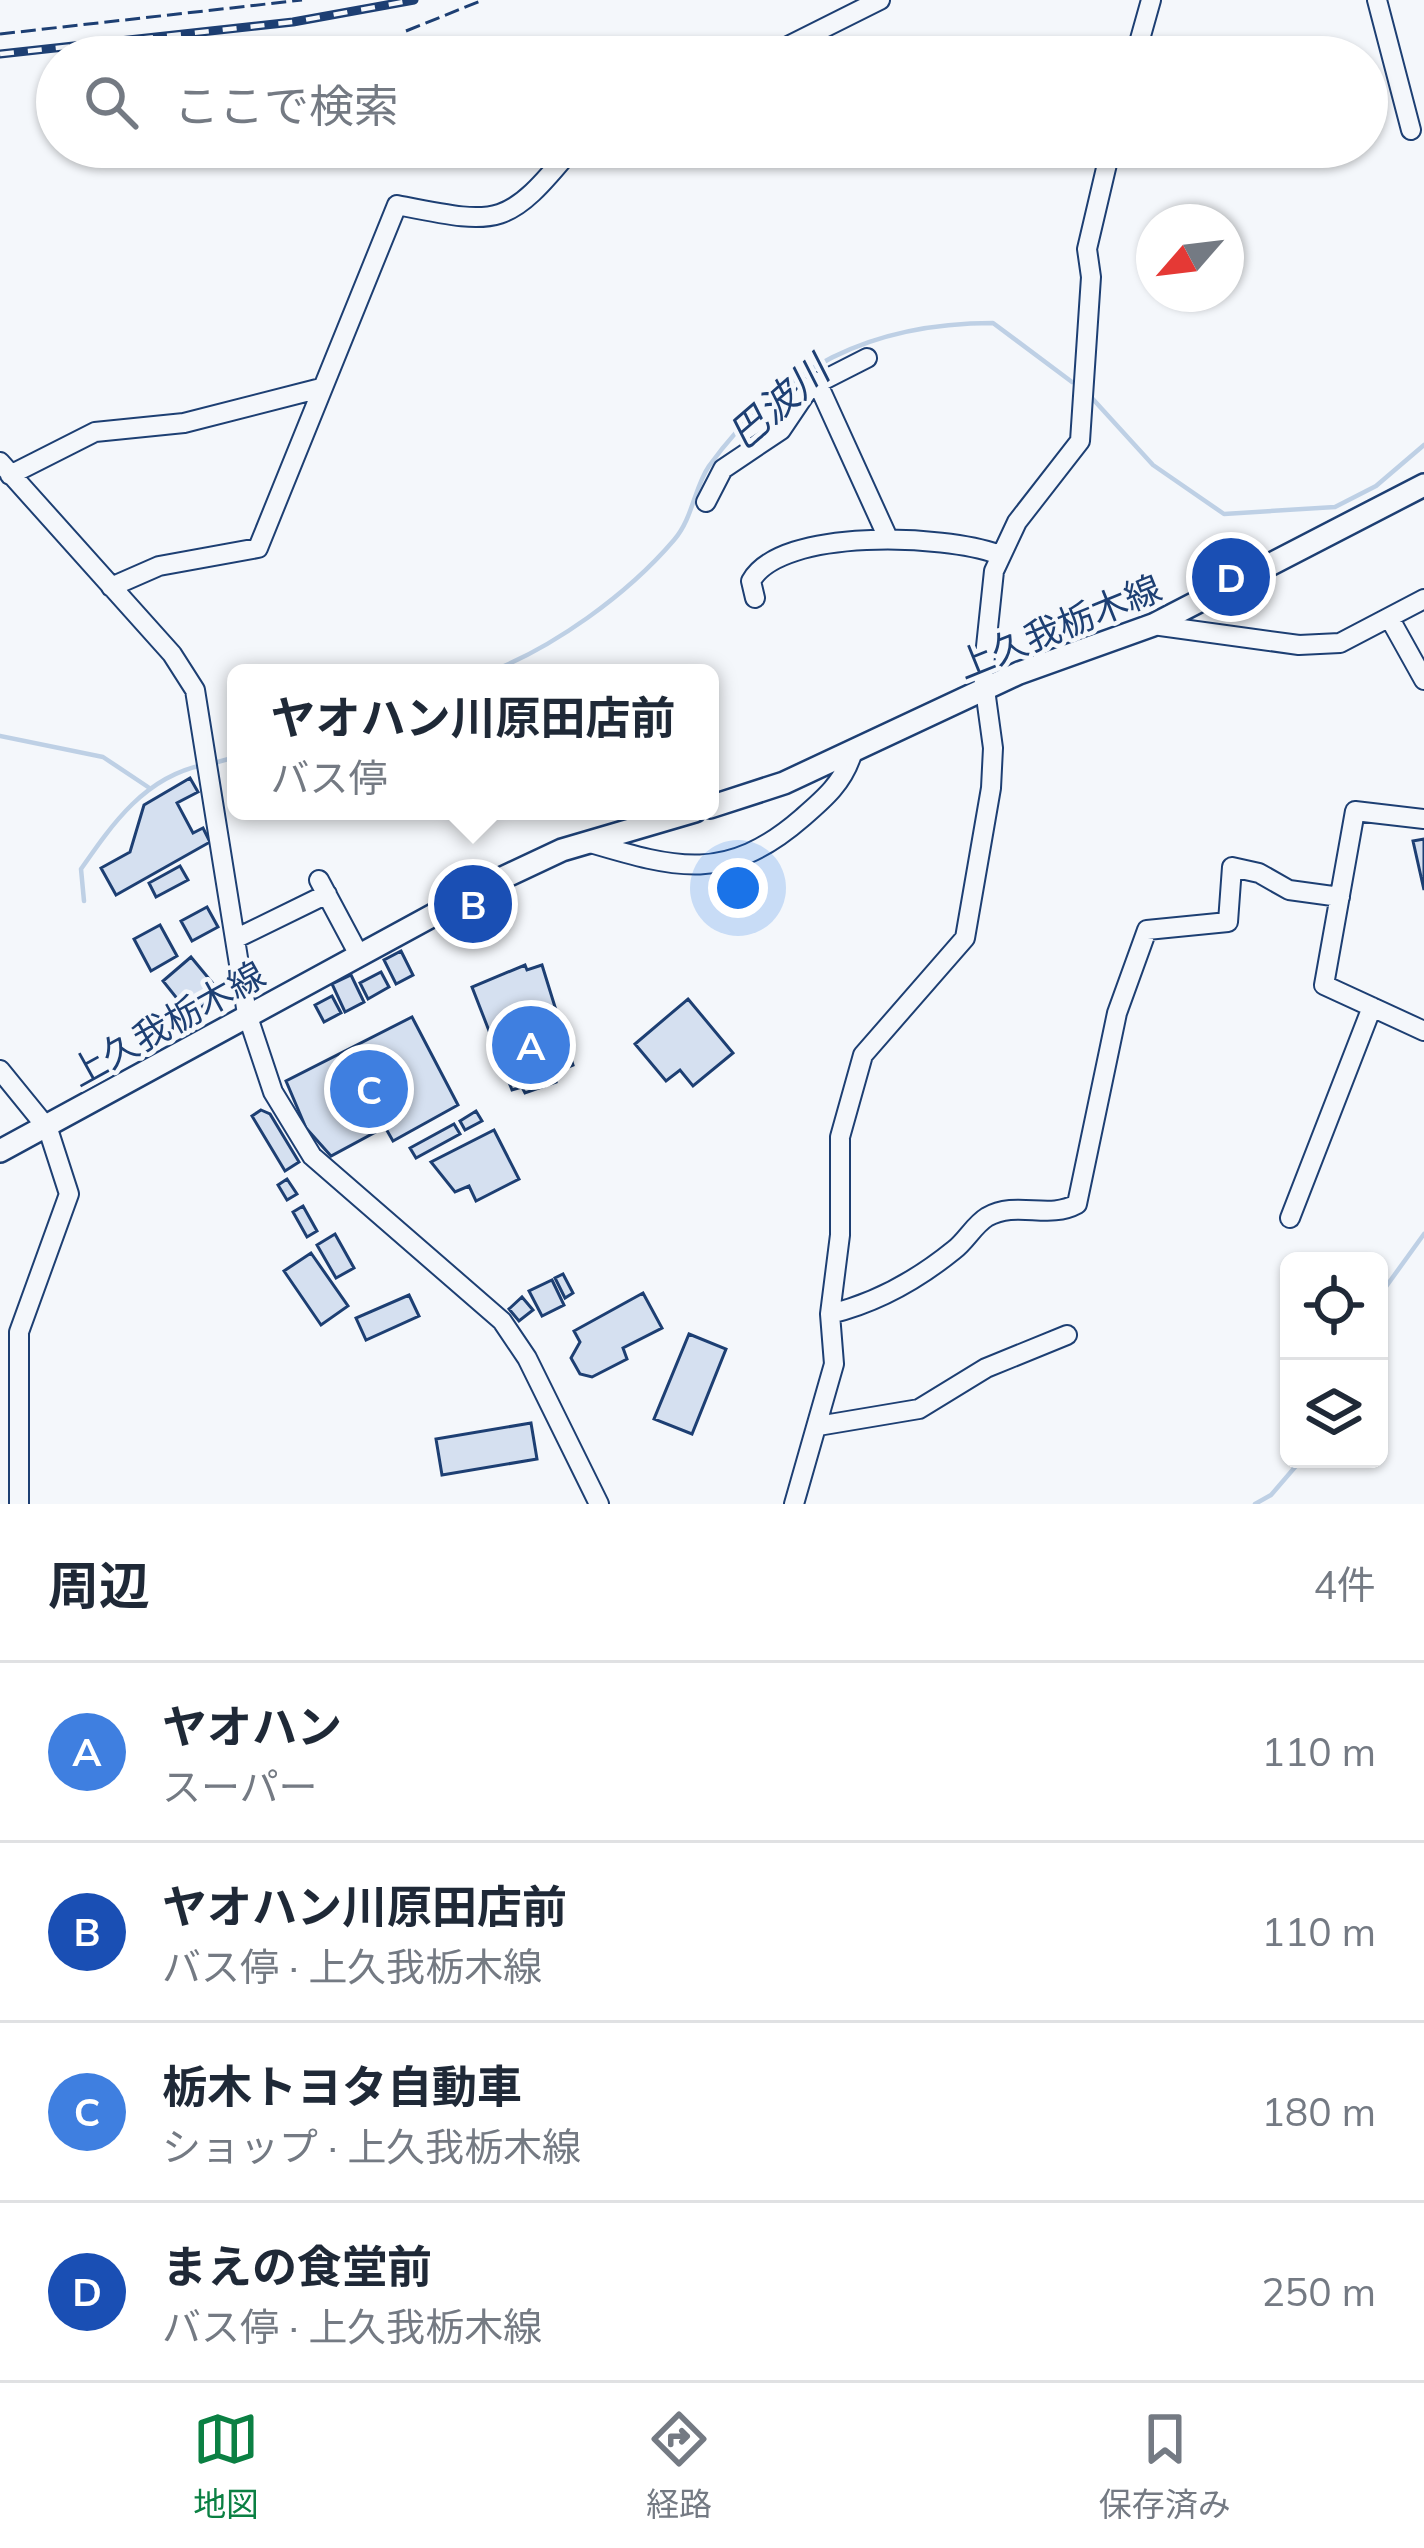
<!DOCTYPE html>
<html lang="ja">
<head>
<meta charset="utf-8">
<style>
	:root { --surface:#fff; --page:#f2f2f3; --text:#1f2937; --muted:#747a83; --line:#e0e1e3; --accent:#0b8043 }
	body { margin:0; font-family:Mulish,"Noto Sans JP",sans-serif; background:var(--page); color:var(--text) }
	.controls { position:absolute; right:36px; bottom:36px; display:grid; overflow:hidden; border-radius:18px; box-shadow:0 3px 9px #0004 }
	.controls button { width:108px; height:108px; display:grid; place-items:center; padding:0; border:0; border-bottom:3px solid var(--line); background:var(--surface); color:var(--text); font:60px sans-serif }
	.compass { position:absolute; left:1136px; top:204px; width:108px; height:108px; border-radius:50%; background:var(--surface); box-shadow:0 3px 9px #0004; rotate:242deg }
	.you { position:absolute; left:738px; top:888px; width:42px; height:42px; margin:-30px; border:9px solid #fff; border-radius:50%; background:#1a73e8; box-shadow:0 0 0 18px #1a73e833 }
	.badge { display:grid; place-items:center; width:78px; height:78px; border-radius:50%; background:var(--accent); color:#fff; font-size:39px; font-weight:700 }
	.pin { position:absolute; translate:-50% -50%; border:6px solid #fff; box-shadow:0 3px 12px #0006 }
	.popup { position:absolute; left:227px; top:664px; width:492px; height:156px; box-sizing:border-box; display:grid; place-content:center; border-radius:18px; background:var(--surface); filter:drop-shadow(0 3px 9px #0005); font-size:39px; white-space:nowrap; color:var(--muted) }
	.popup b { font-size:45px; color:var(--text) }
	.popup::after { content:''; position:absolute; left:50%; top:100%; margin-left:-24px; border:24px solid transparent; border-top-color:var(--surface) }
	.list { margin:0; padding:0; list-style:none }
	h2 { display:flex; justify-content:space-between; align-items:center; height:156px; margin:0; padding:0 48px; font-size:51px }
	h2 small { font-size:39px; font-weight:400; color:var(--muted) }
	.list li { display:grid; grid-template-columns:78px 1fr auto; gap:36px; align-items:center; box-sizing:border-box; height:180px; padding:0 48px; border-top:3px solid var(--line) }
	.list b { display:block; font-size:45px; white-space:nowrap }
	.list p { margin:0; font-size:39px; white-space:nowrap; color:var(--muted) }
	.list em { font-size:39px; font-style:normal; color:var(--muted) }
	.icon { flex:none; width:66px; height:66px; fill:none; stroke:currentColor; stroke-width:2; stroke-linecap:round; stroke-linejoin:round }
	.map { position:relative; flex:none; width:1424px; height:1504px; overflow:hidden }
	.search { position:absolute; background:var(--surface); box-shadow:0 3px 9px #0004; left:36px; right:36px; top:36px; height:132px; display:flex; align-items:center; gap:30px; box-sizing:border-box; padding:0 42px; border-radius:66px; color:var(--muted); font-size:45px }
	.sheet { height:876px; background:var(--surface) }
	nav { display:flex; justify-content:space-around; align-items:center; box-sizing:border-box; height:168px; border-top:3px solid var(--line); background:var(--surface); font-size:33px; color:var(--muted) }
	nav a { display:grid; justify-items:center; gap:6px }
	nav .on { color:var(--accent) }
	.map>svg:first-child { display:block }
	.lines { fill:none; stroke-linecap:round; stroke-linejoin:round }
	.stream { stroke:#bed0e5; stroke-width:4.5 }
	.building { fill:#d5e0f0; stroke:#1d3f73; stroke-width:3 }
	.minor-casing { stroke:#1d3f73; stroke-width:22 }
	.major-casing { stroke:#1d3f73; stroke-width:26 }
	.minor { stroke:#f4f7fb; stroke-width:18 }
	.major { stroke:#f4f7fb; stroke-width:21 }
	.rail-casing { stroke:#1d3f73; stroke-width:9 }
	.rail { stroke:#f4f7fb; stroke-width:4.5; stroke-dasharray:14; stroke-linecap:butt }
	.fence { stroke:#1d3f73; stroke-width:3; stroke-dasharray:15 6; stroke-linecap:butt }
	.labels { text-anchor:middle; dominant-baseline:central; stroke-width:9; stroke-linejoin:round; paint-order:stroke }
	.street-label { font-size:36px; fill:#1d3f73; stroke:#f4f7fb }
	.water-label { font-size:39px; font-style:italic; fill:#1d3f73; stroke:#f4f7fb }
</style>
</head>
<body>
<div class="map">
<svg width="1424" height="1504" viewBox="0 0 1424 1504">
	<rect width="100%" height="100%" fill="#f4f7fb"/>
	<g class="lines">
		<path class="stream" d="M1091,397L1153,465L1224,514L1335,507L1376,486L1424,445
			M487,673C553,648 627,595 674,540C693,518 694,488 709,466C781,367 871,323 993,323L1072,382
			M0,736L103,757L148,787
			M214,763L236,757
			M84,901L81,869C113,823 145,777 203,765
			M1379,1342L1385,1288L1424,1234
			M1255,1504L1271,1495L1302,1459"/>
	</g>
	<path class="building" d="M190,778L198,792L177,803L193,833L203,828L210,842L116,895L101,868L130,852L144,805Z
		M1424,839V890L1413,841Z
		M180,866L188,880L156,897L149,883Z
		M207,907L218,927L192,941L181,921Z
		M160,925L177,956L151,971L134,939Z
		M401,951L413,975L396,984L384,960Z
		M191,957L220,992L191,1016L163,981Z
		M525,965L527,970L542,965L573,1065L553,1073L556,1082L525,1093L522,1087L512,1090L472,987Z
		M381,972L389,987L368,999L360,983Z
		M351,975L364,1002L345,1012L332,984Z
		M332,996L341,1013L324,1022L315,1005Z
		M688,999L733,1053L693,1086L680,1070L666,1081L635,1044Z
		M412,1017L458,1105L393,1141L385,1127L331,1156L306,1128L286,1081Z
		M261,1110L270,1114L299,1162L285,1171L252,1116Z
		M476,1111L482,1121L465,1130L460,1121Z
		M454,1124L460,1134L416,1158L410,1148Z
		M494,1130L519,1179L476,1201L469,1186L455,1192L431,1162Z
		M287,1179L297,1194L287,1200L278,1185Z
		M303,1206L317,1231L307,1237L293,1212Z
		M335,1234L354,1268L336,1278L317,1245Z
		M311,1253L348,1306L321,1325L284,1271Z
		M563,1274L573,1293L565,1298L555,1278Z
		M552,1280L564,1305L542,1316L529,1291Z
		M643,1293L662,1328L623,1348L627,1359L592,1377L580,1374L571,1358L580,1342L574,1331Z
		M409,1295L419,1316L366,1340L356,1318Z
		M522,1297L533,1310L519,1321L509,1309Z
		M689,1334L726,1349L692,1434L654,1419Z
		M531,1423L537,1459L442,1475L436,1439Z"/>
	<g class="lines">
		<g class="minor-casing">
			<path id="minor" d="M1377,0L1411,130
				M766,57L880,0
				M1135,57L1151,0
				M817,382L888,538
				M0,462L172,654L195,690L247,1014L273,1092L312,1156L502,1321L527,1358L599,1504
				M10,475L95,432L184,423L321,388
				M706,502L723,469L781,430L810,387L867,358
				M111,587L159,566L258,548L397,205C499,225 506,229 573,147
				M755,598L751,581C781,527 946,535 997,554
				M1390,619L1424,680
				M1153,625L1299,645L1340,643L1424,599
				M1424,819L1355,811L1324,985L1424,1031
				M587,842C675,868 726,884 802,818C824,799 843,783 852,754
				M319,880L359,955
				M237,938L327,894
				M0,1070L48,1129L69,1194L19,1332V1504
				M1290,1218L1372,1007
				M830,1314L840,1235V1137L863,1055L965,938L991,788L993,748L983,675L994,571L1017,522L1080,441L1091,277L1087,249L1111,147
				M818,1426L919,1409L986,1368L1067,1335
				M794,1504L834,1364L830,1314C876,1303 917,1280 954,1250C966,1241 974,1225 987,1217C1017,1200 1048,1220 1077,1204L1117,1013L1147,930L1228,922L1232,867L1259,873L1289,890L1340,897"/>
		</g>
		<g class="major-casing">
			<path id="major" d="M710,807L784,783L1019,673L1153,625L1424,485
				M0,1151L496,881L562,850L695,811"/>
		</g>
		<use href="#minor" class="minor"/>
		<use href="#major" class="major"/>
		<g class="rail-casing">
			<path id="rail" d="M0,54L293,22L414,0"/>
		</g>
		<use href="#rail" class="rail"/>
		<path class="fence" d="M406,31L483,0
			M0,34L302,0"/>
	</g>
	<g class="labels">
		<g class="street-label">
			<text transform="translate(1059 626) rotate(-22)">上久我栃木線</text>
			<text transform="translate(167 1023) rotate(-29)">上久我栃木線</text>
		</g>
		<g class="water-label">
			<text transform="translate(778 402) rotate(-41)">巴波川</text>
		</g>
	</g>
</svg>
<div class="controls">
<button><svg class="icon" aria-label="locate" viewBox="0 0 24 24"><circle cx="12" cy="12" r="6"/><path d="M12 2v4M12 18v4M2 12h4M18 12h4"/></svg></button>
<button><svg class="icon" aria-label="layers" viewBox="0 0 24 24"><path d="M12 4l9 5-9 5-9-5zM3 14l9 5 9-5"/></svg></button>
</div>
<svg class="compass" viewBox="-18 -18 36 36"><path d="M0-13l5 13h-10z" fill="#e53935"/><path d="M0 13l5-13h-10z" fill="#747a83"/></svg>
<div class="you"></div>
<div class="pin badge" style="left:531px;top:1045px;background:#3f7fe0">A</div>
<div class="pin badge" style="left:473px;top:904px;background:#1a4fb4">B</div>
<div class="popup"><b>ヤオハン川原田店前</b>バス停</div>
<div class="pin badge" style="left:369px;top:1089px;background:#3f7fe0">C</div>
<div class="pin badge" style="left:1231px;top:577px;background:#1a4fb4">D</div>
<div class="search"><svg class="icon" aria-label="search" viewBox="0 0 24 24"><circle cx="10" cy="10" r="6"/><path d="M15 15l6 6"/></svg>ここで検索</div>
</div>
<section class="sheet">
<h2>周辺<small>4件</small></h2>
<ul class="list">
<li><span class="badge" style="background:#3f7fe0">A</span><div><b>ヤオハン</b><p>スーパー</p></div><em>110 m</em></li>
<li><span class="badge" style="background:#1a4fb4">B</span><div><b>ヤオハン川原田店前</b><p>バス停 · 上久我栃木線</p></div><em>110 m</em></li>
<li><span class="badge" style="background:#3f7fe0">C</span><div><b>栃木トヨタ自動車</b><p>ショップ · 上久我栃木線</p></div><em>180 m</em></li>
<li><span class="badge" style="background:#1a4fb4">D</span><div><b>まえの食堂前</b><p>バス停 · 上久我栃木線</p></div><em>250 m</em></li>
</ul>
</section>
<nav>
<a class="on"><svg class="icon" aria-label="map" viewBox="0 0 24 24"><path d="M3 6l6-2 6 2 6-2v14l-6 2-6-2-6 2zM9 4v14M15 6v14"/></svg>地図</a>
<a><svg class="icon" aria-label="directions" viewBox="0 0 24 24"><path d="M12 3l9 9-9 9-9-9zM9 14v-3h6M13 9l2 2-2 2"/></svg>経路</a>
<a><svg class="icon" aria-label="saved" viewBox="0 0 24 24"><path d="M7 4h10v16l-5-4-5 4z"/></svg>保存済み</a>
</nav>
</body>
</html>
